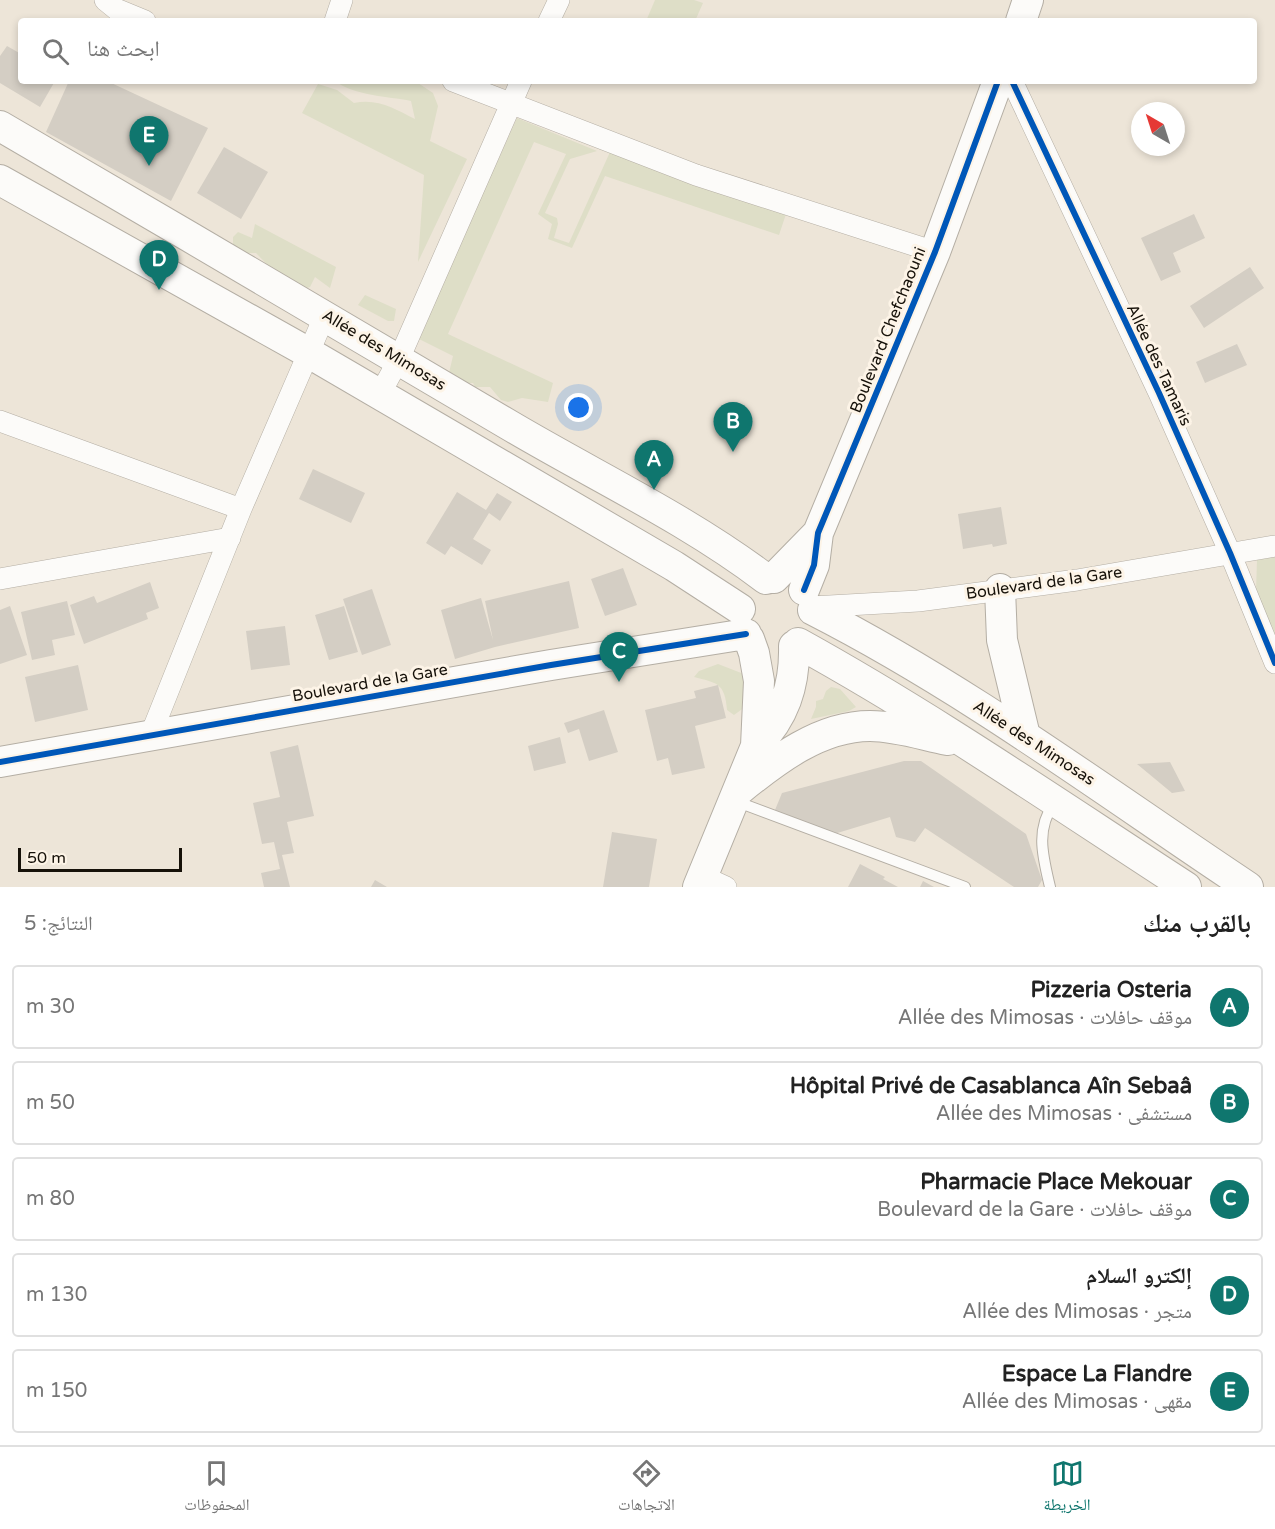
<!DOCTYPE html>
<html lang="ar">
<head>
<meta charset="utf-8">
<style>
	:root { --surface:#fff; --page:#f6f6f6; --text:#222; --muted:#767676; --line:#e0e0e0; --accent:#0f766e }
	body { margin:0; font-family:"Varela Round","Noto Naskh Arabic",sans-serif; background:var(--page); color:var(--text); direction:rtl }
	.compass { position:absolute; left:1131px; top:102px; width:54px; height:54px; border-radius:50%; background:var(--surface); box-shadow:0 3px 9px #0003; rotate:321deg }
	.scale { position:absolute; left:18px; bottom:15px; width:164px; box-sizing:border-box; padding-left:6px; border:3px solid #161109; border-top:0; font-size:16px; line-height:21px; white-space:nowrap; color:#161109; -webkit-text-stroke:4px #fdf4e7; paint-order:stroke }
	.you { position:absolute; left:579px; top:408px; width:21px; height:21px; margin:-15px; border:4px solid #fff; border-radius:50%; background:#1a73e8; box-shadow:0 0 0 9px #1a73e833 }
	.badge { display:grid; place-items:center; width:39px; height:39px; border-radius:50%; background:var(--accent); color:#fff; font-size:20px; font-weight:700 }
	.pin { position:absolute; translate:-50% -50px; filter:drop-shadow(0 2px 3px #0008) }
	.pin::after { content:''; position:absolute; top:32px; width:21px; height:18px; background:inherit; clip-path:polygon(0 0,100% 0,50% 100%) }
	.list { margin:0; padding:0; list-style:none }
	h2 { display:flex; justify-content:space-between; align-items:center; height:78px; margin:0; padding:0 24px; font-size:26px }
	h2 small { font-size:20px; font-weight:400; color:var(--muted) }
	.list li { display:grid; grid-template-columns:39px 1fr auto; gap:18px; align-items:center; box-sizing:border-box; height:84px; margin:0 12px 12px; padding:0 12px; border:2px solid var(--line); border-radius:6px }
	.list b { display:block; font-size:22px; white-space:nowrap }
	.list p { margin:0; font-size:20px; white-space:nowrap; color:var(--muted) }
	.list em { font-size:20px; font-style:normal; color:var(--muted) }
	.icon { flex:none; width:33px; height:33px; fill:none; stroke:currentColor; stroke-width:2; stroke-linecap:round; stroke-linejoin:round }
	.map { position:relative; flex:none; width:1275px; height:887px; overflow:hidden; direction:ltr }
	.search { position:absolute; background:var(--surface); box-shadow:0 3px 9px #0003; left:18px; right:18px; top:18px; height:66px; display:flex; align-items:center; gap:15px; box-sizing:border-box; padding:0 21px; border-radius:6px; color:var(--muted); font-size:22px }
	.sheet { height:558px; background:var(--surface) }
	nav { display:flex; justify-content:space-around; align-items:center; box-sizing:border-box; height:84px; border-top:2px solid var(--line); background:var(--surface); font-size:16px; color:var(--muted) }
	nav a { display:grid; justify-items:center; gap:3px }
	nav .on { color:var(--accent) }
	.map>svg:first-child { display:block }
	.green { fill:#dedec7 }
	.building { fill:#d4cec4 }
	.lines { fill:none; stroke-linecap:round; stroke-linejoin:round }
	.lane-casing { stroke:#b4aea4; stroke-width:12 }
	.street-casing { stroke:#b4aea4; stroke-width:22 }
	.secondary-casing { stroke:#b4aea4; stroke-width:32 }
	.lane { stroke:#fcfbf9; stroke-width:10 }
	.street { stroke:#fcfbf9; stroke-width:21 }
	.secondary { stroke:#fcfbf9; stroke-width:30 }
	.cycleway-casing { stroke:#fdf4e7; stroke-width:10 }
	.cycleway { stroke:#0057b8; stroke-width:6 }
	.labels { text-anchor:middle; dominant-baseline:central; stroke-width:6; stroke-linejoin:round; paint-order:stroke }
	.street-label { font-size:16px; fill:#161109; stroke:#fdf4e7 }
</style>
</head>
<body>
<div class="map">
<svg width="1275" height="887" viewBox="0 0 1275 887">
	<rect width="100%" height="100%" fill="#ede5d8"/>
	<path class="green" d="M655,0H694L703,3L695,21H646Z
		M335,81H415L433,93L438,106L430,141L467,159L418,262L424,175L302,113L318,84L337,90L354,103C378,98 395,109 415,119L411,101C387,96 355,96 335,81Z
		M517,118L597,151L570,159L545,213L557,218L558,224L554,238L569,243L610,152L787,211L779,235L605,176L572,248L548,239L552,224L538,214L566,154L534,142L448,334L553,383L548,402L522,398L508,402L501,400L490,387H475L473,383H459L449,373L453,356L417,338Z
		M255,224L336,267L330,288L315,277L310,287L298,291L281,279L256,253H237L233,248V237L238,232L252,238Z
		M365,295L396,309L394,321H388L358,305Z
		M1275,557V638L1256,591L1257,560Z
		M718,664L749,676L745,707L734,715L727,710C725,682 716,683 694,677L699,671Z
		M831,687L840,689L856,707L849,711L811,719L816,707V701L823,699L826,691Z"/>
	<path class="building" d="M7,46L21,54V81H55L40,107L0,83V56Z
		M69,81H107L208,128L171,201L46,132Z
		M224,147L268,172L241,219L197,193Z
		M1194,214L1205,238L1173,253L1181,272L1161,281L1141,238Z
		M1250,267L1264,288L1204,328L1190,306Z
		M1237,344L1247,365L1205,383L1196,362Z
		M313,469L365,493L351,523L299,499Z
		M457,492L486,510L497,493L512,502L500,521L489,513L473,539L491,550L482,565L451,546L445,555L426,543Z
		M1001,507L1007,544L993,547L992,544L963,549L958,514Z
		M623,568L637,605L605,616L591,579Z
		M569,581L579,628L495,647L455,659L441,610L481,598L493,640L485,601Z
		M150,582L159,608L146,613L148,619L84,644L70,605L94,596L97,603Z
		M372,589L391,645L362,655L343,599Z
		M67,601L75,635L52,640L55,655L32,660L21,612Z
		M10,606L27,655L0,664V610Z
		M344,606L358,652L329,660L315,615Z
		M285,626L290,665L251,670L246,631Z
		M78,665L88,710L35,722L25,677Z
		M718,685L726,718L695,726L705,768L672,775L668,758L657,761L645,710L696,698L694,691Z
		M604,710L618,752L589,761L579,729L568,733L564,723Z
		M560,737L566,763L534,771L528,746Z
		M298,745L314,816L287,822L294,853L282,855L290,887H264L261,873L280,869L274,842L262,844L253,803L280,797L270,752Z
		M904,761H921L1026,834L1042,880L1038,887H1014L925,828L915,842L896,837L890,817L834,834L775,810L782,793Z
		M1170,762L1185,791L1172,793L1137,764Z
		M612,832L657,839L649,887H603Z
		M860,864L885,877L883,879L898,887H848Z
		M375,880L387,887H371Z
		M923,881L934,887H920Z"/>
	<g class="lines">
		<g class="lane-casing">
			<path id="lane" d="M735,801L965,887
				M1050,887C1043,857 1035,830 1054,803"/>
		</g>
		<g class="street-casing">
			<path id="street" d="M105,0L116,9L145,21
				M335,21L342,0
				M549,21L559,0
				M453,81L696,175L935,252
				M1012,81L1159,393L1230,553L1275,663
				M380,394L399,359L521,81
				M0,421L241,509
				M0,579L230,538
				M812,607L918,601L1077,580L1275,546
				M151,734L241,509L325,315
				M702,876L726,887"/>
		</g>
		<g class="secondary-casing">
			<path id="secondary" d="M1021,21L1028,0
				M0,126C170,225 340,325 509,425C595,476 687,519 766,579
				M0,180L309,353L674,566L740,609
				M774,578L818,533
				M1000,589L1002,640L1025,736
				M804,590L814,565L818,533L935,252L998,81
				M813,610C966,688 1105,792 1248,887
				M798,643C932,717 1058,804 1186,887
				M756,746C784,718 795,686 794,646
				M0,762L551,665L746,634
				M739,790C776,760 820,726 870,726C895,726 923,735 948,740
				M698,887L756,746L759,681L754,653L749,639"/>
		</g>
		<use href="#lane" class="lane"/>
		<use href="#street" class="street"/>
		<use href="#secondary" class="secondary"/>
		<g class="cycleway-casing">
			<path id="cycleway" d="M1012,81L1159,393L1230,553L1275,663
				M804,590L814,565L818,533L935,252L998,81
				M0,762L551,665L746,634"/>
		</g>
		<use href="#cycleway" class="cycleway"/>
	</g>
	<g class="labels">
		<g class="street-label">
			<text transform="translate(888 330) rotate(-68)">Boulevard Chefchaouni</text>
			<text transform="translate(384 350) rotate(31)">Allée des Mimosas</text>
			<text transform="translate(1159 365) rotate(65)">Allée des Tamaris</text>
			<text transform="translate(1044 583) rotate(-8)">Boulevard de la Gare</text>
			<text transform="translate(370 683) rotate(-10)">Boulevard de la Gare</text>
			<text transform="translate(1034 743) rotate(33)">Allée des Mimosas</text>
		</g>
	</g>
</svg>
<svg class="compass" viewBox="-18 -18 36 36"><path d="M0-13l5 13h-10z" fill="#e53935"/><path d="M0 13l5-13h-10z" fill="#767676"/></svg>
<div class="scale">50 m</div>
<div class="you"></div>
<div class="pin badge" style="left:654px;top:490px">A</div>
<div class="pin badge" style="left:733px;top:452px">B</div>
<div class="pin badge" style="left:619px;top:682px">C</div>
<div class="pin badge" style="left:159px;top:290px">D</div>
<div class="pin badge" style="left:149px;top:166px">E</div>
<div class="search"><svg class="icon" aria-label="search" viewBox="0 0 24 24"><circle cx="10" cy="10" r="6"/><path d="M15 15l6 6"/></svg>ابحث هنا</div>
</div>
<section class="sheet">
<h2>بالقرب منك<small>النتائج: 5</small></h2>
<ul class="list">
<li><span class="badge">A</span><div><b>Pizzeria Osteria</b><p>موقف حافلات · Allée des Mimosas</p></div><em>30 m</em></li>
<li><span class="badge">B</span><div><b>Hôpital Privé de Casablanca Aîn Sebaâ</b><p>مستشفى · Allée des Mimosas</p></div><em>50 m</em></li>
<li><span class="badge">C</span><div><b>Pharmacie Place Mekouar</b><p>موقف حافلات · Boulevard de la Gare</p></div><em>80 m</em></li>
<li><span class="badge">D</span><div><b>إلكترو السلام</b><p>متجر · Allée des Mimosas</p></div><em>130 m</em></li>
<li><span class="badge">E</span><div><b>Espace La Flandre</b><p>مقهى · Allée des Mimosas</p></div><em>150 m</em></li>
</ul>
</section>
<nav>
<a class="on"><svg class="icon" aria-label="map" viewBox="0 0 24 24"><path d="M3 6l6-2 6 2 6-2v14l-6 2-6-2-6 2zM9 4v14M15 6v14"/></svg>الخريطة</a>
<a><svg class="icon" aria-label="directions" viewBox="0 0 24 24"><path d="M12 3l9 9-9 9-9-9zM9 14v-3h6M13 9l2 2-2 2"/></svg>الاتجاهات</a>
<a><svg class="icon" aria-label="saved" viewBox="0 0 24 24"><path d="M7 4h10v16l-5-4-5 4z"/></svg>المحفوظات</a>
</nav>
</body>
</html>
